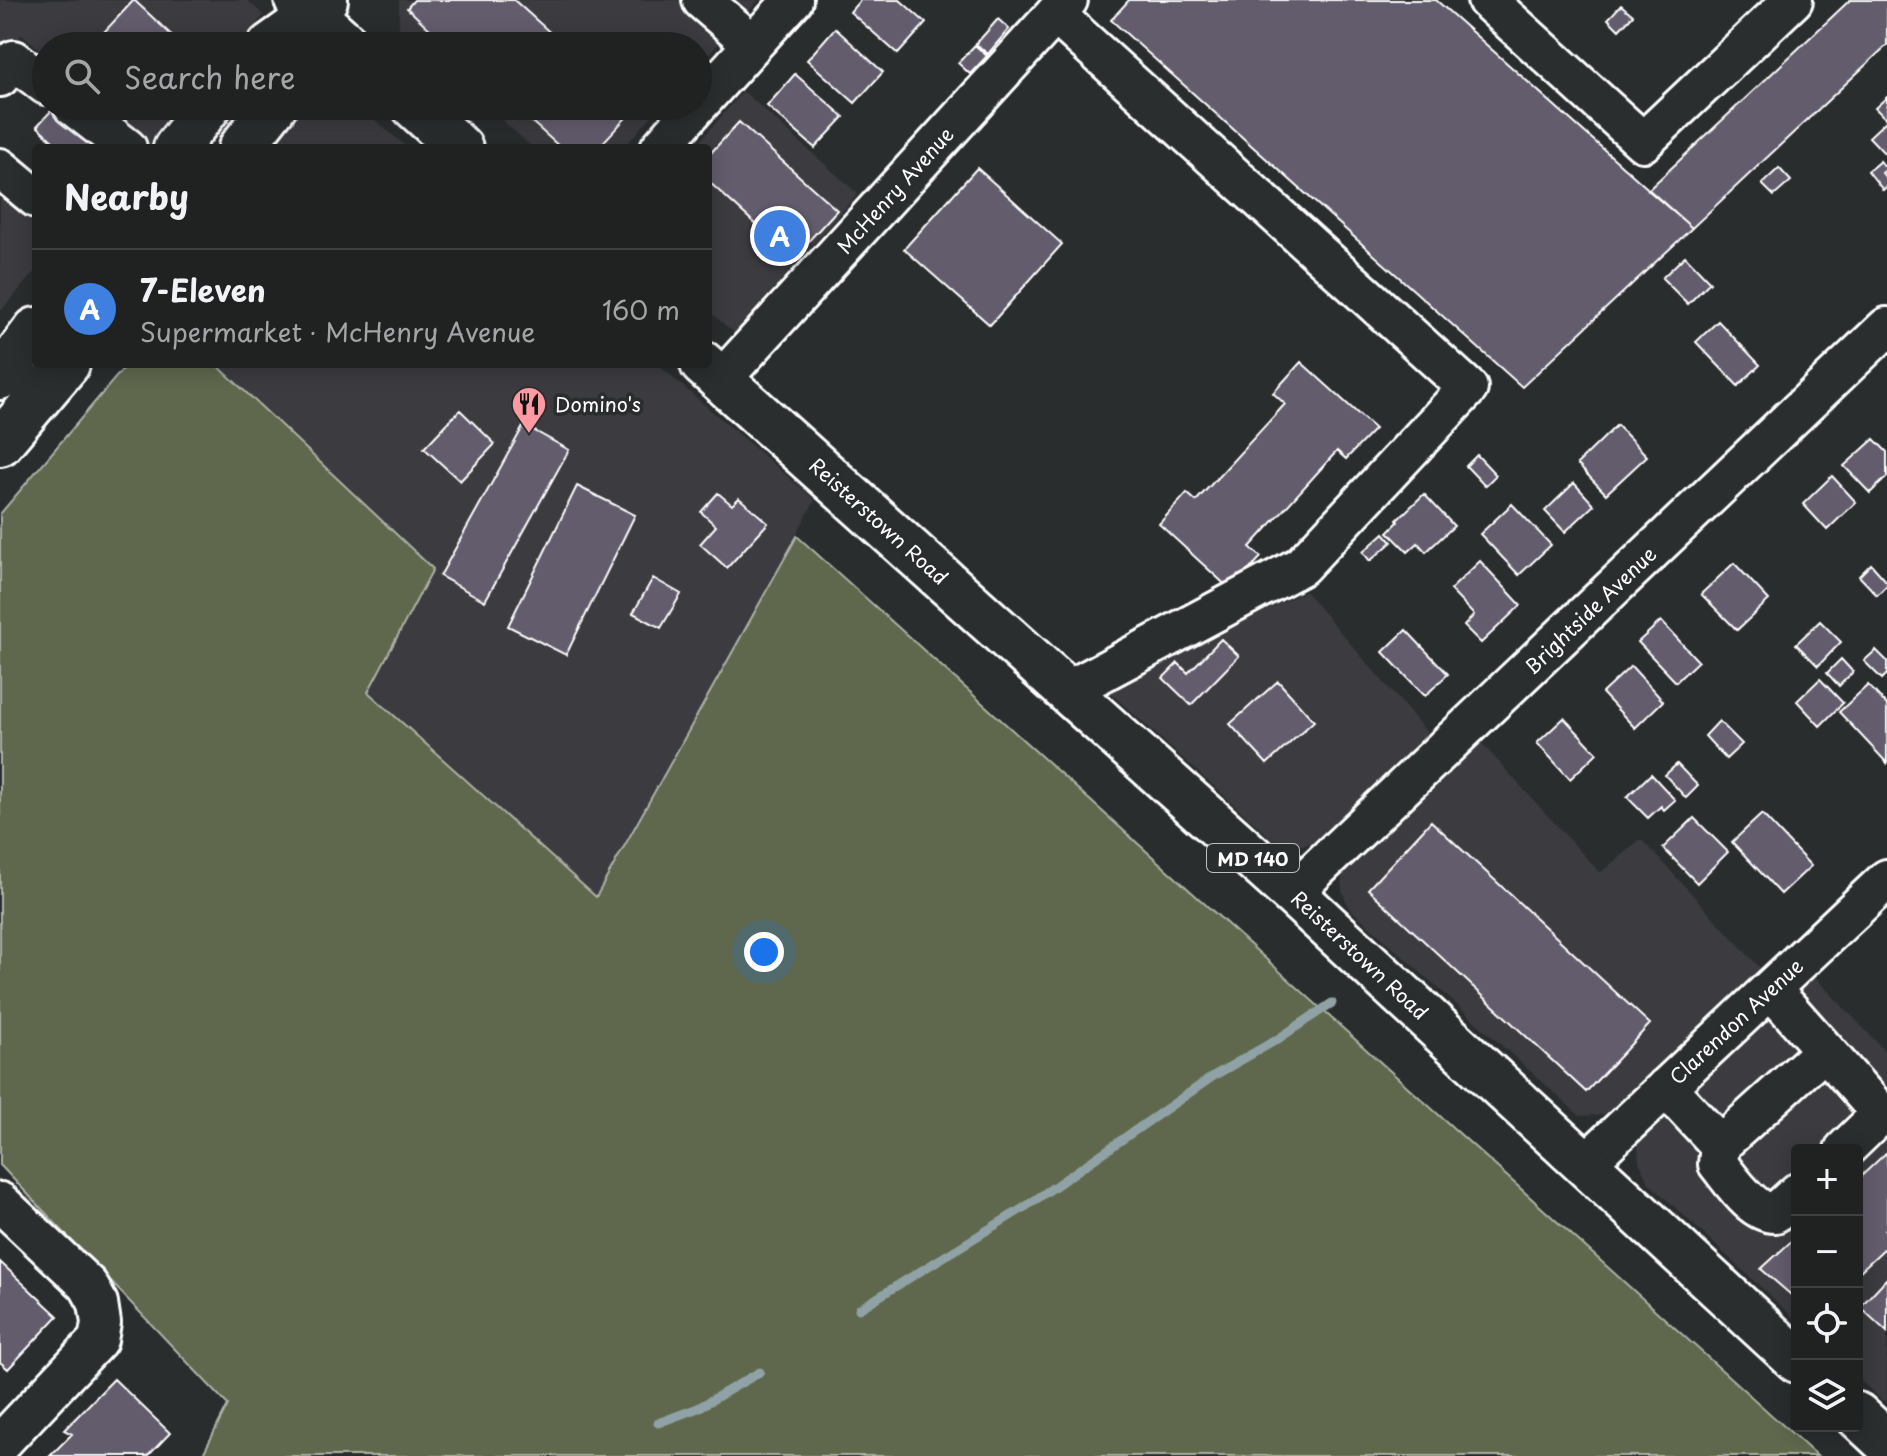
<!DOCTYPE html>
<html lang="en">
<head>
<meta charset="utf-8">
<style>
	:root { --surface:#202222; --page:#282a2a; --text:#f1f3f6; --muted:#a2a4a5; --line:#3d3f40; --accent:#8bbbb9 }
	body { margin:0; font-family:"Playpen Sans",sans-serif; background:var(--page); color:var(--text) }
	.controls { position:absolute; right:24px; bottom:24px; display:grid; overflow:hidden; border-radius:8px; box-shadow:0 4px 20px #0003 }
	.controls button { width:72px; height:72px; display:grid; place-items:center; padding:0; border:0; border-bottom:2px solid var(--line); background:var(--surface); color:var(--text); font:40px sans-serif }
	.you { position:absolute; left:764px; top:952px; width:28px; height:28px; margin:-20px; border:6px solid #fff; border-radius:50%; background:#1a73e8; box-shadow:0 0 0 12px #1a73e833 }
	.badge { display:grid; place-items:center; width:52px; height:52px; border-radius:50%; background:var(--accent); color:#fff; font-size:26px; font-weight:700 }
	.pin { position:absolute; translate:-50% -50%; border:4px solid #fff; box-shadow:0 2px 8px #0006 }
	.list { margin:0; padding:0; list-style:none }
	h2 { display:flex; justify-content:space-between; align-items:center; height:104px; margin:0; padding:0 32px; font-size:34px }
	h2 small { font-size:26px; font-weight:400; color:var(--muted) }
	.list li { display:grid; grid-template-columns:52px 1fr auto; gap:24px; align-items:center; box-sizing:border-box; height:120px; padding:0 32px; border-top:2px solid var(--line) }
	.list b { display:block; font-size:30px; white-space:nowrap }
	.list p { margin:0; font-size:26px; white-space:nowrap; color:var(--muted) }
	.list em { font-size:26px; font-style:normal; color:var(--muted) }
	.icon { flex:none; width:44px; height:44px; fill:none; stroke:currentColor; stroke-width:2; stroke-linecap:round; stroke-linejoin:round }
	.map { position:relative; flex:none; width:1887px; height:1456px; overflow:hidden }
	.search { position:absolute; background:var(--surface); box-shadow:0 4px 20px #0003; left:32px; top:32px; width:680px; height:88px; display:flex; align-items:center; gap:20px; box-sizing:border-box; padding:0 28px; border-radius:44px; color:var(--muted); font-size:30px }
	.panel { position:absolute; background:var(--surface); box-shadow:0 4px 20px #0003; left:32px; top:144px; width:680px; height:224px; border-radius:8px }
	.map>svg:first-child { display:block }
	.built { fill:#3b3b41 }
	.green { fill:#5e674e; stroke:#aeb3a6; stroke-width:2 }
	.lines { fill:none; stroke-linecap:round; stroke-linejoin:round }
	.stream { stroke:#90a2a5; stroke-width:9 }
	.building { fill:#645c6d; stroke:#fff; stroke-width:2 }
	.minor-casing { stroke:#fff; stroke-width:44 }
	.major-casing { stroke:#fff; stroke-width:50 }
	.minor { stroke:#2a2d2e; stroke-width:38 }
	.major { stroke:#2a2d2e; stroke-width:44 }
	.labels { text-anchor:middle; dominant-baseline:central; stroke-width:7; stroke-linejoin:round; paint-order:stroke }
	.shield { fill:#2a2d2e; stroke:#bfc0c0; stroke-width:2 }
	.shield-label { font-size:18px; font-weight:bold; fill:#fff }
	.street-label { font-size:20px; fill:#fff; stroke:#2a2d2e }
	.poi-label { font-size:20px; fill:#fff; stroke:#2a2d2e; text-anchor:start }
</style>
</head>
<body>
<div class="map">
<svg width="1887" height="1456" viewBox="0 0 1887 1456">
	<rect width="100%" height="100%" fill="#2a2d2e"/>
	<filter id="ink" filterUnits="userSpaceOnUse"><feTurbulence type="fractalNoise" baseFrequency=".0125" numOctaves="2"/><feDisplacementMap in="SourceGraphic" scale="16" xChannelSelector="R" yChannelSelector="G"/><feConvolveMatrix kernelMatrix="1 2 1 2 8 2 1 2 1" color-interpolation-filters="sRGB"/></filter>
	<g filter="url(#ink)">
		<path class="built" d="M0,0H247L264,15L237,46H46V55L22,34L0,57Z
			M399,0H759L698,66V46H419L399,28Z
			M743,91L858,194L734,333L708,310V148H694Z
			M105,106H186L152,147Z
			M297,106H359L408,148H262L288,114Z
			M486,106H661L623,148H533Z
			M0,192L36,225V270L0,312Z
			M216,364H657L815,500L597,898L368,691L433,569Z
			M1305,591L1430,736L1321,839L1304,845H1290L1272,839L1106,689Z
			M1476,737L1600,873L1641,839L1763,971L1620,1106L1602,1115L1580,1116L1348,907L1342,890V873L1349,856Z
			M1811,973L1887,1053V1401L1881,1400L1857,1377V1150H1797V1321L1649,1183L1639,1162L1638,1146L1647,1129Z"/>
		<path class="green" d="M127,364H216L433,569L368,692L596,897L797,536L1817,1456H202L228,1405L0,1165V514Z"/>
		<g class="lines">
			<path class="stream" d="M859,1309L1025,1207L1215,1075L1278,1039L1332,1003
				M658,1423L698,1408L760,1372"/>
		</g>
		<path class="building" d="M134,0L179,42L175,46H91Z
			M414,0H514L565,46H448L407,8Z
			M860,0H900L926,23L898,54L850,12Z
			M1129,0H1436L1692,228L1522,387L1111,20Z
			M1850,0H1887V45L1692,228L1648,190Z
			M1621,5L1633,15L1619,30L1608,19Z
			M998,19L1009,29L988,54L976,44Z
			M835,28L883,72L855,103L807,60Z
			M975,45L987,56L970,74L958,63Z
			M795,74L844,117L815,148L767,106Z
			M1887,97V156L1869,137L1887,120L1875,108Z
			M514,106H631L634,109L598,148H561Z
			M52,110L92,146L90,148H60L37,126Z
			M739,122L837,210L793,258L708,181V156Z
			M1880,161L1887,169L1882,173L1887,179V186L1883,190L1868,171Z
			M977,168L1062,244L990,325L904,249Z
			M1779,168L1791,181L1774,196L1762,184Z
			M1685,256L1710,282L1688,304L1662,278Z
			M1718,321L1760,365L1738,386L1696,342Z
			M1301,362L1375,429L1346,459L1337,451L1250,547L1261,557L1231,590L1159,524L1187,493L1196,501L1285,404L1273,393Z
			M460,410L495,444L460,481L424,448Z
			M524,425L569,450L485,601L440,576Z
			M1617,425L1647,456L1606,494L1577,464Z
			M1874,439L1887,452V477L1870,493L1844,466Z
			M1477,455L1496,475L1485,486L1466,466Z
			M1832,476L1856,502L1827,530L1803,504Z
			M1574,483L1594,505L1565,532L1545,511Z
			M577,486L635,515L566,655L508,626Z
			M718,493L732,505L739,498L768,523L727,568L700,544L716,526L701,512Z
			M1424,494L1454,526L1426,552L1418,543L1408,552L1388,532L1398,522L1397,520Z
			M1512,504L1551,545L1519,575L1480,534Z
			M1384,533L1392,542L1370,561L1363,552Z
			M1480,561L1521,605L1481,643L1464,626L1474,615L1450,590Z
			M1734,563L1769,600L1737,630L1701,594Z
			M1871,564L1887,582V585L1877,595L1859,576Z
			M653,578L681,594L661,628L633,613Z
			M1661,621L1698,661L1676,682L1638,642Z
			M1820,621L1841,642L1818,666L1796,644Z
			M1406,630L1448,674L1425,696L1383,652Z
			M1221,639L1239,656L1191,705L1163,678L1178,663L1188,673Z
			M1876,650L1887,661V674L1882,679L1864,661Z
			M1841,659L1853,672L1839,686L1827,673Z
			M1631,666L1663,701L1635,728L1602,693Z
			M1820,679L1843,703L1820,726L1797,701Z
			M1278,681L1314,721L1267,764L1230,724Z
			M1868,685L1887,705V763L1839,712Z
			M1564,718L1597,753L1570,779L1537,743Z
			M1719,721L1742,744L1726,759L1705,736Z
			M1677,764L1698,786L1686,798L1665,775Z
			M1651,774L1675,800L1664,810L1661,806L1648,818L1627,797Z
			M1762,814L1811,866L1781,894L1732,842Z
			M1694,818L1728,852L1697,883L1663,848Z
			M1431,821L1650,1024L1586,1092L1368,889Z
			M1887,1152V1228L1885,1230L1887,1232V1246L1857,1274V1180Z
			M1797,1236V1300L1761,1269Z
			M0,1262L58,1316L8,1369L0,1362Z
			M1887,1278V1332L1860,1307Z
			M114,1379L170,1433L148,1456H50L72,1434L64,1430Z"/>
		<g class="lines">
			<g class="minor-casing">
				<path id="minor" d="M702,0L753,44
					M1487,0L1643,142L1793,0
					M1055,14L1468,388L1301,566L1067,691
					M0,77L14,60L46,85
					M698,105L793,0
					M73,106L127,148
					M660,148L697,106
					M0,168L36,198
					M722,379L1068,0
					M1292,893L1887,327
					M1771,989L1876,1108L1874,1121L1844,1150
					M1666,1087L1720,1145L1718,1164C1732,1181 1752,1213 1775,1213L1797,1193
					M1720,1145L1825,1050
					M1586,1163L1887,879
					M0,1202L88,1285L98,1303L101,1323L98,1340L0,1444"/>
			</g>
			<g class="major-casing">
				<path id="major" d="M297,0L348,46
					M270,46L313,15L325,0
					M414,106L460,148
					M176,148L209,106
					M241,148L274,106
					M703,364L1292,893L1797,1360
					M0,377L36,330
					M0,443L67,364
					M1857,1415L1887,1443"/>
			</g>
			<use href="#minor" class="minor"/>
			<use href="#major" class="major"/>
		</g>
	</g>
	<defs>
		<g id="restaurant-pin" transform="scale(1.8)"><path d="M0 17L-7.5 6A9.5 9.5 0 1 1 7.5 6Z" fill="#ff9aa2" stroke="#2a2d2e"/><path d="M-5-6h1v4h1v-4h1v4h1v-4h1v5L-1.5 .5V6h-2V.5L-5-1ZM5-6V6H3V1.5H1.5Q1.5-4 5-6Z" fill="#111"/></g>
	</defs>
	<g fill-rule="evenodd">
		<use href="#restaurant-pin" x="529" y="404"/>
	</g>
	<g class="labels">
		<rect class="shield" x="1207" y="844" width="92" height="28" rx="6"/>
		<g class="shield-label">
			<text x="1253" y="858">MD 140</text>
		</g>
		<g class="street-label">
			<text transform="translate(895 190) rotate(-48)">McHenry Avenue</text>
			<text transform="translate(879 521) rotate(42)">Reisterstown Road</text>
			<text transform="translate(1590 610) rotate(-44)">Brightside Avenue</text>
			<text transform="translate(1360 955) rotate(43)">Reisterstown Road</text>
			<text transform="translate(1736 1021) rotate(-43)">Clarendon Avenue</text>
		</g>
		<g class="poi-label">
			<text x="555" y="404">Domino's</text>
		</g>
	</g>
</svg>
<div class="controls">
<button>+</button>
<button>−</button>
<button><svg class="icon" aria-label="locate" viewBox="0 0 24 24"><circle cx="12" cy="12" r="6"/><path d="M12 2v4M12 18v4M2 12h4M18 12h4"/></svg></button>
<button><svg class="icon" aria-label="layers" viewBox="0 0 24 24"><path d="M12 4l9 5-9 5-9-5zM3 14l9 5 9-5"/></svg></button>
</div>
<div class="you"></div>
<div class="pin badge" style="left:780px;top:236px;background:#3f7fe0">A</div>
<div class="search"><svg class="icon" aria-label="search" viewBox="0 0 24 24"><circle cx="10" cy="10" r="6"/><path d="M15 15l6 6"/></svg>Search here</div>
<section class="panel">
<h2>Nearby<small></small></h2>
<ul class="list">
<li><span class="badge" style="background:#3f7fe0">A</span><div><b>7-Eleven</b><p>Supermarket · McHenry Avenue</p></div><em>160 m</em></li>
</ul>
</section>
</div>
</body>
</html>
